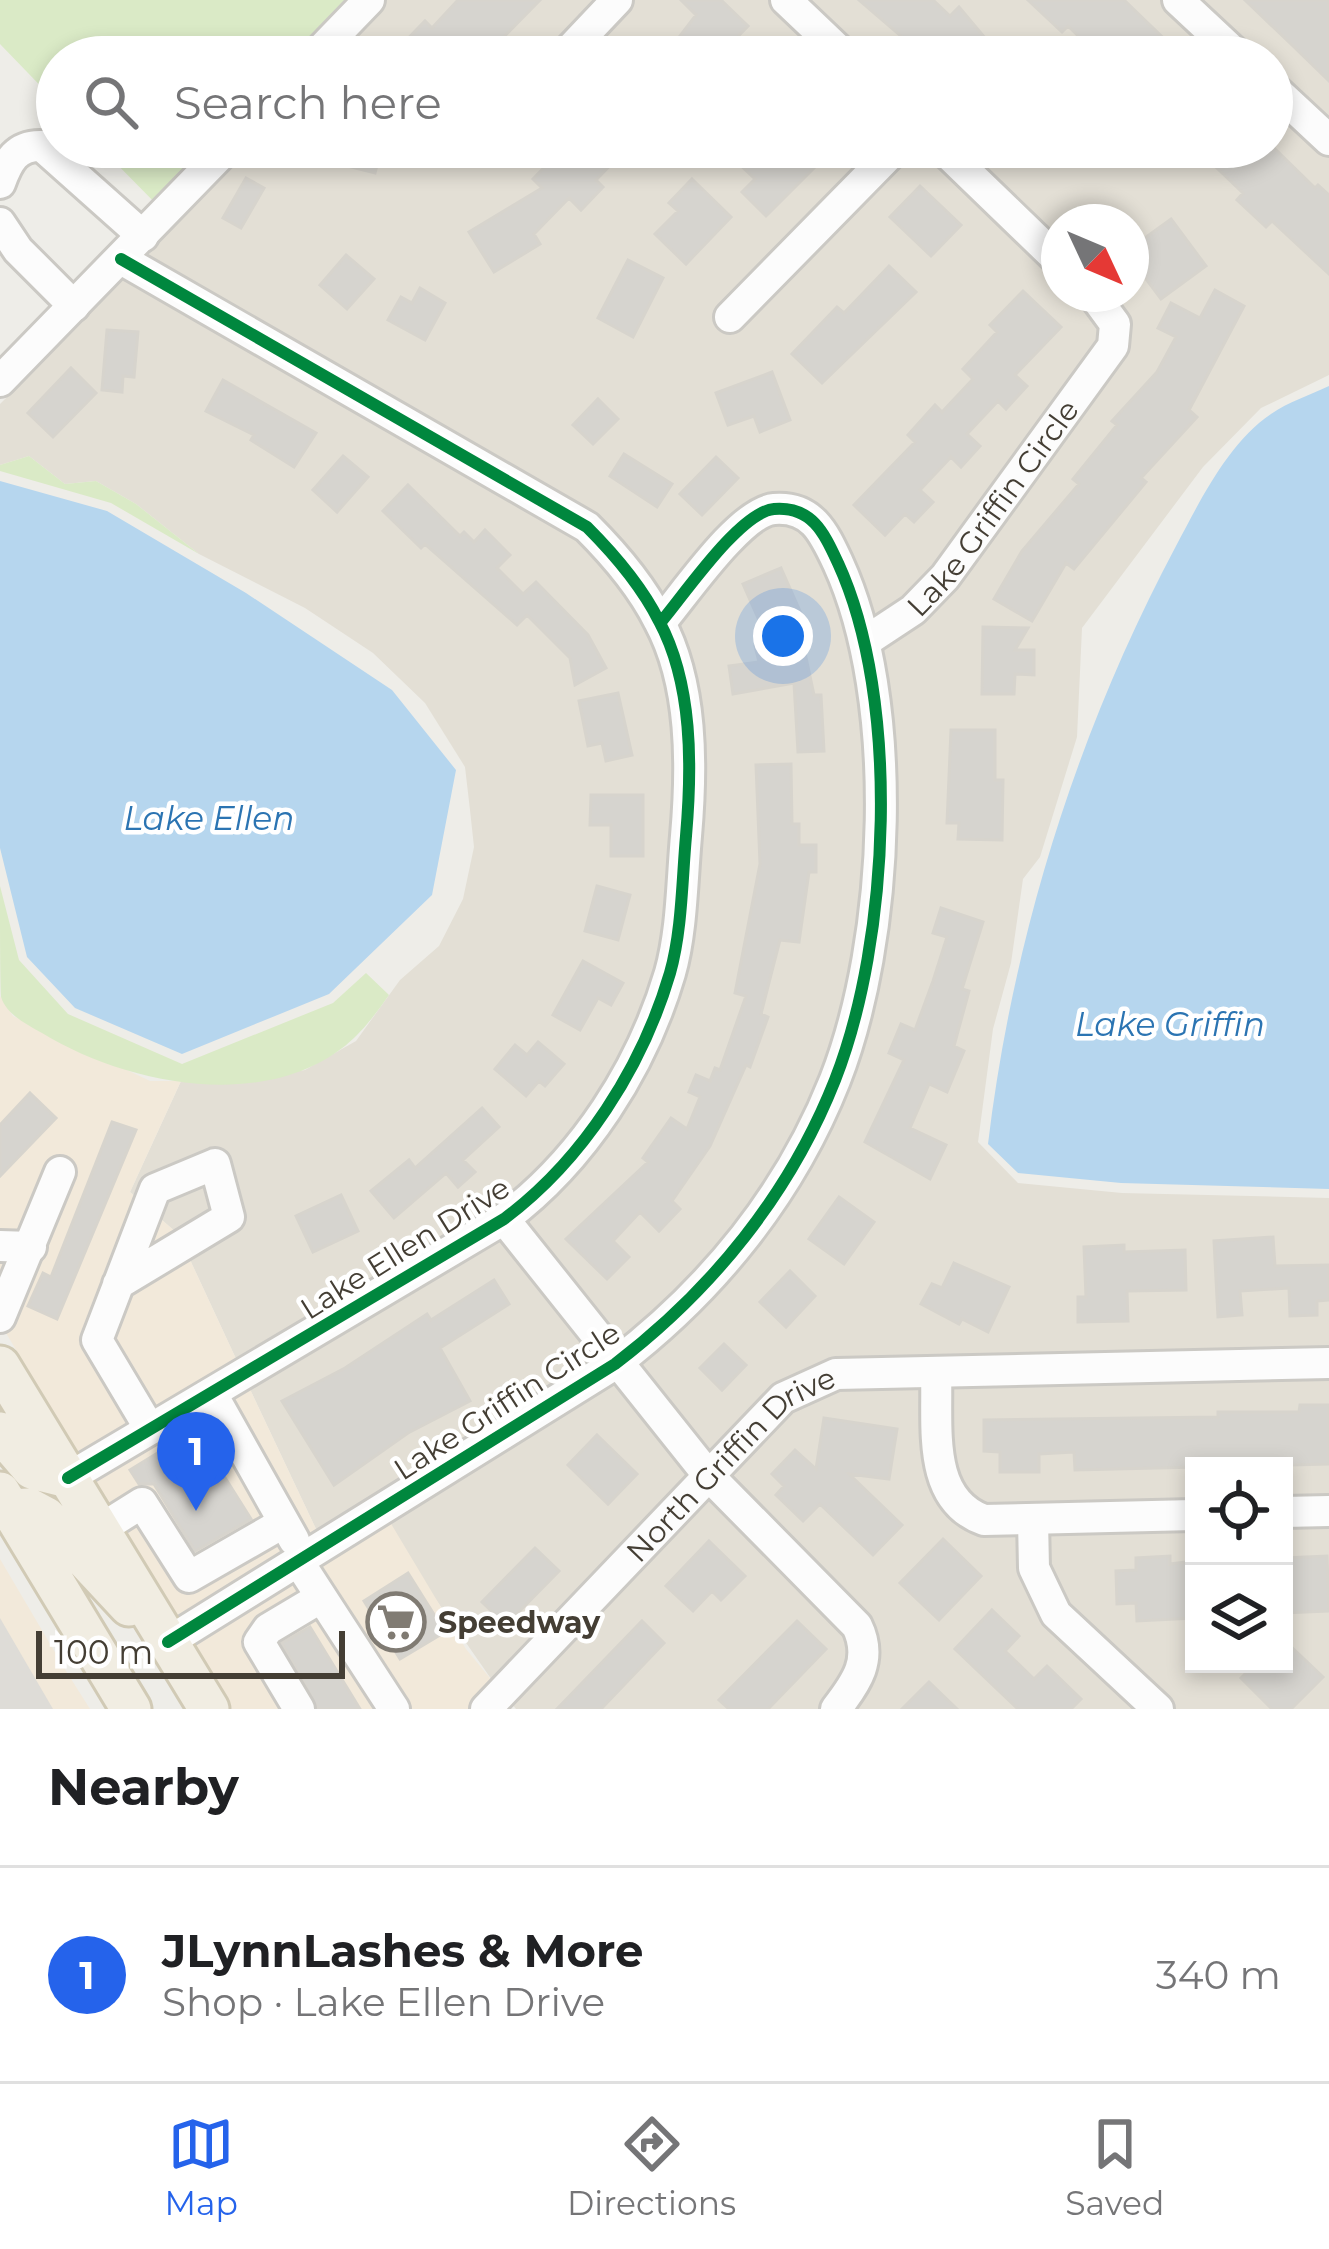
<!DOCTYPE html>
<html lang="en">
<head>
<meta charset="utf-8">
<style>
	:root { --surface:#fff; --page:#f2f2f2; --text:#202124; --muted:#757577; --line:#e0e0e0; --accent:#2563eb }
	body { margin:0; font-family:Montserrat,sans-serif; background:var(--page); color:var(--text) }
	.controls { position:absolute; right:36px; bottom:36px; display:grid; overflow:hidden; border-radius:0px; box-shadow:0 6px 18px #0003 }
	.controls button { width:108px; height:108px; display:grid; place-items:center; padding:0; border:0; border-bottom:3px solid var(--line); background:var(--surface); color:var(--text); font:60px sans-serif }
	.compass { position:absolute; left:1041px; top:204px; width:108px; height:108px; border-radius:50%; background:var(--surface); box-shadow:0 6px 18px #0003; rotate:134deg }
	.scale { position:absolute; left:36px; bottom:30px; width:309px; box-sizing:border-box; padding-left:12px; border:6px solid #443e34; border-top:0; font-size:33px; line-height:42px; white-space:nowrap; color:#443e34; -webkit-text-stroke:9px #fff; paint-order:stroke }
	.you { position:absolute; left:783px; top:636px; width:42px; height:42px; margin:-30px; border:9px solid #fff; border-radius:50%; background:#1a73e8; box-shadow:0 0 0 18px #1a73e833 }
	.badge { display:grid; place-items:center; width:78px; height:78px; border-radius:50%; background:var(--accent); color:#fff; font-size:39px; font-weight:700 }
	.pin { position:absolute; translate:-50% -99px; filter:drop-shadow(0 3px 6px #0008) }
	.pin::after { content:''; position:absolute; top:63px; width:42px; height:36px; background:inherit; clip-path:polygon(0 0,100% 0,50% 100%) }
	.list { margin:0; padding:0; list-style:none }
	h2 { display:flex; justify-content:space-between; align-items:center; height:156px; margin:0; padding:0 48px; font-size:51px }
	h2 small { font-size:39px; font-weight:400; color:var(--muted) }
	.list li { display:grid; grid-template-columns:78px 1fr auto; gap:36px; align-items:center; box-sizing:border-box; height:216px; padding:0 48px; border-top:3px solid var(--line) }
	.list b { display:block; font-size:45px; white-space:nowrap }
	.list p { margin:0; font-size:39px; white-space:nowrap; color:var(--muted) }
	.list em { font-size:39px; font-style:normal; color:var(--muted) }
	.icon { flex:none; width:66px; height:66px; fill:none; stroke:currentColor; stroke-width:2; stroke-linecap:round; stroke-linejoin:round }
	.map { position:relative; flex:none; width:1329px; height:1709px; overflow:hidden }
	.search { position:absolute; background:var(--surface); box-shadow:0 6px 18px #0003; left:36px; right:36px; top:36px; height:132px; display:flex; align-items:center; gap:30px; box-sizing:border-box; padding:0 42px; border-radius:66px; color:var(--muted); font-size:45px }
	.sheet { height:372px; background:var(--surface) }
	nav { display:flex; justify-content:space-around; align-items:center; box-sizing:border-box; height:168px; border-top:3px solid var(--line); background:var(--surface); font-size:33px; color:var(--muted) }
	nav a { display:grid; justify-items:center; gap:6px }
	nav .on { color:var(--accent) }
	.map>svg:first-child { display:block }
	.residential { fill:#e3dfd5 }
	.commercial { fill:#f2e9da }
	.green { fill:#daeac6 }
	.parking { fill:#dedcd7 }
	.water { fill:#b6d6ee }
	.building { fill:#d6d4cf; stroke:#d7d4cd; stroke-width:3 }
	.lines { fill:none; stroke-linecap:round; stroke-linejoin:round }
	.minor-casing { stroke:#cbc9c4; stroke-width:36 }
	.major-casing { stroke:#d1cab5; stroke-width:45 }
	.minor { stroke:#fcfcfc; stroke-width:30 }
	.major { stroke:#f1ede2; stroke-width:39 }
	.cycleway-casing { stroke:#fff; stroke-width:20 }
	.cycleway { stroke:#00873e; stroke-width:12 }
	.labels { text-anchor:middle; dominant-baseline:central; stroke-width:9; stroke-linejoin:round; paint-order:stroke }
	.street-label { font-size:30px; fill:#443e34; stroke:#fff }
	.poi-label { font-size:30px; font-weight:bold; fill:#443e34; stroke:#fff; text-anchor:start }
	.water-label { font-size:33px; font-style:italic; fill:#2b74b2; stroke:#fff }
</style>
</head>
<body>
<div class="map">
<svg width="1329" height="1709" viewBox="0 0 1329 1709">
	<rect width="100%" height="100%" fill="#eeede8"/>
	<path class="residential" d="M385,0H600L546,57H331Z
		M634,0H771L831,57H579Z
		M801,0H1163L1224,57H861Z
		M1194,0H1329V126L1272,72V57H1255Z
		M1272,102L1329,155V375L1261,408L1203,467L1082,628L1077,737L1040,857L1023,879L1011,963L993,1029L978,1142L1018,1183L1122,1193L1329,1198V1351L814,1365L798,1372L708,1458L631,1366L676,1332L868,1015L879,650L1130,330L1109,294H1131V222H1059V246L956,147H1272Z
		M244,147H465L480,161L493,147H880L715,315L732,332L913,147H925L1059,275V294H1078L1093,308L1103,326L1102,341L936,569L905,601L871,623L799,500L661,603L631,556L139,257Z
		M123,273L580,536L647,620L668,677L678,795L660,965L636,1032L607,1084L569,1141L496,1210L238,1363L178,1234L130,1192L181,1081L233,1082L305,1070L356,1041L400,980L439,946L463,899L474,847L470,810L465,767L425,703L373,653L305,608L199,554L136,504L96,481L65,484L29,456L0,465V404L10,394L8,390Z
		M773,520L793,521L814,537L855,644L868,789L864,877L846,1008L798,1133L722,1248L659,1315L616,1348L519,1223L682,974L673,626L755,530Z
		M502,1234L598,1360L328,1528L316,1529L248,1385Z
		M1329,1374V1500L1284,1501V1466H1194V1504L984,1509L952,1473L947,1385Z
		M613,1378L693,1473L494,1683L382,1522Z
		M839,1385H925L930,1473L1022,1531L1024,1570L1143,1709H851L876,1674L880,1657L724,1476L790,1407Z
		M709,1491L848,1632L854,1657L829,1699L819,1709H516L510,1702Z
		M1329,1522V1709H1174L1065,1607L1052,1587L1044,1530L1194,1526V1664H1284V1523Z"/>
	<path class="commercial" d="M0,996L13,1016L150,1081H181L130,1192L178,1234L238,1363L80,1457L0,1323Z
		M248,1385L316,1529L328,1528L179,1622L92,1478Z
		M390,1522L466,1649L494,1683L470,1709H232L191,1642Z
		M0,1559L66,1671L90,1709H0Z"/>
	<path class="green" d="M0,0H369L314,57H57V103L0,44Z
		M100,147H228L165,213Z
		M29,456L65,484L96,481L136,504L199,554L111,503L0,471V465Z
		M0,886L19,960L68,1014L182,1064L333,1003L366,973L389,995C366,1028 347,1051 308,1068C226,1104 114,1077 42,1033C26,1024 7,1015 1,997C0,973 0,914 0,886Z"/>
	<path class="parking" d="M0,1618L53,1709H0Z"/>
	<path class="water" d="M1329,386V1189L1121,1183L1018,1173L988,1144C1013,936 1077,732 1176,546C1200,501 1228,443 1271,414C1288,402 1310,395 1329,386Z
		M0,481L107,511L246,593L392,690L456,770L432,895L329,994L182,1054L75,1008L27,957L0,848Z"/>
	<path class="building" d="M458,0H540L486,55L468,38L450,57H390L425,21L432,28Z
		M681,0H721L748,26L718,57H664L696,15Z
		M859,0H933L950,16L959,7L1001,57H949L935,43L923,55Z
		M1028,0H1124L1183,57H1100L1068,26L1062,32Z
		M1245,0H1329V81L1291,44Z
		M339,147H382L375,173L335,163Z
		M564,147H628L596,180L603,187L581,210L569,198L534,234L540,244L494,272L469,232L542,188L533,179Z
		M751,147H835L766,216L742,192L755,179L737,162Z
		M1195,147H1273L1315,188L1318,185L1329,195V274L1272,221L1266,227L1237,200L1243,193Z
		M246,178L264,188L241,228L223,218Z
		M692,179L731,217L686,264L655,234L678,211L669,203Z
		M920,186L961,225L931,256L890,217Z
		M1171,219L1206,266L1161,299L1131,259V248Z
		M346,255L374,279L347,309L320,285Z
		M628,260L663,278L633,337L598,318Z
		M889,266L916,292L822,383L792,354L837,307L844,313Z
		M420,288L445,303L425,340L388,320L401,297L412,303Z
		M1215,290L1244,306L1189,410L1197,417L1141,478L1146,482L1074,569L1066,563L1032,621L994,599L1022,551L1079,484L1073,479L1117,425L1112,421L1157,372L1176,337L1158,328L1171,303L1200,318Z
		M1023,291L1061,327L1015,375L1027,386L1006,409L998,401L967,434L980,446L961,467L951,457L920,490L933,502L914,522L905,514L885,535L854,505L915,442L908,435L935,405L942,412L973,379L963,369L997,332L990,325Z
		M107,330L138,332L134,377L123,376L122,392L102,390Z
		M71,368L96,393L53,437L28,413Z
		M772,372L790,420L760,432L754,416L728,425L716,393Z
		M223,380L316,433L294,467L251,440L254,435L206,411Z
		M598,399L618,419L593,444L573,425Z
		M624,454L672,484L657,507L610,476Z
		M343,456L368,477L337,512L313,490Z
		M716,457L738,478L702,515L680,494Z
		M408,485L460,536L464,532L474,542L485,530L510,555L497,568L523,594L536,582L588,635L606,668L575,685L570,658L527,615L517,625L425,544L421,548L383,511Z
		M781,568L803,618L798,620L814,695H821L824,751L798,752L794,683L733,694L729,666L759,662L755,646L769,643L743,584Z
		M983,627L1028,628L1015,650H1034V675L1015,674L1014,694H982Z
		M618,693L632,755L606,761L602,743L588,746L579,701Z
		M951,730H995V780H1003L1002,840L958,839L959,823H947Z
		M791,764L792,824H799V845H816V872H809L799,942L780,940L761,1014L768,1017L750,1067L746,1065L710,1146L672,1201L680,1209L659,1231L640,1212L613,1241L629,1257L607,1279L566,1239L648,1162L643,1158L671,1118L687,1129L700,1097L689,1092L696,1075L710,1081L715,1068L720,1070L746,996L735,993L760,864L756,765Z
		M591,795H643V856H611V825H590Z
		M597,886L630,895L618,940L585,931Z
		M941,908L983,922L962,989L969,991L954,1046L964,1051L947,1092L929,1084L910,1128L946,1145L930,1179L865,1142L904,1060L889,1053L901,1024L915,1030L933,981L947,937L933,933Z
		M583,961L623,983L611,1005L598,998L580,1030L553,1015Z
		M538,1042L564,1064L545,1086L539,1081L526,1096L495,1069L515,1045L527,1055Z
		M30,1093L56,1118L0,1176V1125Z
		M482,1108L499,1127L463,1160L475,1172L458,1187L446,1173L394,1218L371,1191L409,1160L415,1168Z
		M112,1122L136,1130L57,1319L28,1306L43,1273L51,1277Z
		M341,1195L358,1231L313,1252L296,1216Z
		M839,1197L874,1222L844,1264L809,1239Z
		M1273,1237L1275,1266L1329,1265V1300L1317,1301V1315L1290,1316L1289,1288L1240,1291L1242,1315L1218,1317L1214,1241Z
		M1124,1245V1252L1185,1250L1186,1290L1127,1291L1128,1321L1078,1322V1297H1086L1084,1247Z
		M954,1263L1009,1287L988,1332L962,1319L959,1324L921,1304L932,1284L942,1288Z
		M790,1271L815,1296L786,1327L760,1302Z
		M494,1280L509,1304L440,1348L470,1401L408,1433L334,1485L282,1401L345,1368L427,1314L431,1320Z
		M724,1344L746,1365L722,1390L700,1368Z
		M1300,1405H1329V1464L1075,1470L1074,1452L1039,1454V1472H1000V1452L984,1451V1420L1218,1417V1412H1299Z
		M824,1418L897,1429L889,1479L849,1474L902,1525L873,1555L820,1504L803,1521L776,1495L784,1486L772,1474L795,1450L816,1469Z
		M195,1430L251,1519L195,1551L154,1484H139L130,1470Z
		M597,1435L637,1474L608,1504L568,1465Z
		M943,1539L981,1576L939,1620L900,1583Z
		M709,1541L745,1576L721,1600L712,1591L693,1611L666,1586Z
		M535,1548L559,1571L506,1625L482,1602Z
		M1170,1556V1564L1194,1561V1618L1137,1621L1136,1603L1117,1604L1116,1571L1136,1570V1558Z
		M1327,1556L1329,1611L1284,1613V1558Z
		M408,1573L445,1632L400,1659L364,1601Z
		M992,1610L1019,1636L1005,1651L1034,1679L1047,1666L1081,1699L1071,1709H1018L955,1649Z
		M642,1621L664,1643L601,1709H557Z
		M797,1621L826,1649L768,1709H729L719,1700Z
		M310,1627L360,1709H318L282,1643Z
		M1284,1640L1323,1677L1291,1709H1272L1241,1678L1255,1664H1284Z
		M929,1682L957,1709H902Z"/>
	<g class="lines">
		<g class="minor-casing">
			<g id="minor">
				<path d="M786,0L846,57"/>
				<path d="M1178,0L1239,57"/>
				<path d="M314,57L369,0"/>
				<path d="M563,57L617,0"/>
				<path d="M1272,87L1329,140"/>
				<path d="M941,147L1059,261"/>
				<path d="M0,183C8,161 16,145 42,146L143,236"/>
				<path d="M0,223L18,250L74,306"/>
				<path d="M730,317L897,147"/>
				<path d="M0,381L228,147"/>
				<path id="s1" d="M866,641L913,610L945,577L1113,346L1115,324L1093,294"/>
				<path d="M504,1219L708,1475L857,1626C873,1659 857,1682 836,1709"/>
				<path d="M0,1246L31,1247"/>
				<path d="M118,1284L229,1217L215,1164L155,1189L97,1340L150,1429"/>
				<path d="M0,1317L60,1172"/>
				<path d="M936,1374C938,1426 926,1499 984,1520L1194,1515"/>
				<path d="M212,1394L294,1540"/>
				<path d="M68,1478L504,1219C583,1160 642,1068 670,973C682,931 682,880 686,836C692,767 693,684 659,621C641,585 615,555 587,527L121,259"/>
				<path d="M1284,1512L1329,1511"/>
				<path d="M1033,1520L1034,1568L1056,1614L1158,1709"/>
				<path d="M99,1530L142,1503L189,1577L283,1523"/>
				<path d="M298,1561L394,1709"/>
				<path d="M168,1642L615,1364C712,1290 790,1194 835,1080C890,940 901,700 838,563C824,533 812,506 774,509C740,512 684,595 661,622"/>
				<path d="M299,1709L259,1642L268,1629L320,1598"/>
				<path id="s2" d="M486,1709L783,1398L836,1374L1329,1363"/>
			</g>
		</g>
		<g class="major-casing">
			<path id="major" d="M0,1366L209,1709
				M0,1432L32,1469L68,1478
				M0,1492L131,1709
				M10,1509L29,1508L46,1517L129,1606"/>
		</g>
		<use href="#minor" class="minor"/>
		<use href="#major" class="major"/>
		<g class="cycleway-casing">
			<path id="cycleway" d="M68,1478L504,1219C583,1160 642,1068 670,973C682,931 682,880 686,836C692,767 693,684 659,621C641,585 615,555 587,527L121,259
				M168,1642L615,1364C712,1290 790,1194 835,1080C890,940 901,700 838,563C824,533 812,506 774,509C740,512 684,595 661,622"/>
		</g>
		<use href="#cycleway" class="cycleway"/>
	</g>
	<defs>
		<g id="supermarket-ring" transform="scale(3)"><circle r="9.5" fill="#fff" stroke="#807b73" stroke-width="1.5"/><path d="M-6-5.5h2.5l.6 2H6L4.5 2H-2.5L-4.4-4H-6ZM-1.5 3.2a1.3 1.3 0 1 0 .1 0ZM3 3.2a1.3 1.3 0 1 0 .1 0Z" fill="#807b73"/></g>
	</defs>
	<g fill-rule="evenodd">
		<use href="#supermarket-ring" x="396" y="1622"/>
	</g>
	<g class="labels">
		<g class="street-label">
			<text stroke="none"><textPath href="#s1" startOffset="186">Lake Griffin Circle</textPath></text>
			<text transform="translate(405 1248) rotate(-32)">Lake Ellen Drive</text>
			<text transform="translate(507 1401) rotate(-33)">Lake Griffin Circle</text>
			<text stroke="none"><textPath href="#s2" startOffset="348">North Griffin Drive</textPath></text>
		</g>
		<g class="poi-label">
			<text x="438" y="1622">Speedway</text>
		</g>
		<g class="water-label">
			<text x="209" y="818">Lake Ellen</text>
			<text x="1170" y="1024">Lake Griffin</text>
		</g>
	</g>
</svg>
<div class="controls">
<button><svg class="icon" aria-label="locate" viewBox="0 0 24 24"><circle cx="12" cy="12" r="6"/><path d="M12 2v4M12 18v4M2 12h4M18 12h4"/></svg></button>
<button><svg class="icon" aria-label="layers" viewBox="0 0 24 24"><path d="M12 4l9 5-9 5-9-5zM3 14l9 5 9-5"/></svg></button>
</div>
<svg class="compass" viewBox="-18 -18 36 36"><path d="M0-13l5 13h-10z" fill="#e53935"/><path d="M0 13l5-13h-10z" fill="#757577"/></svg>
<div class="scale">100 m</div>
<div class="you"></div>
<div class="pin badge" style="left:196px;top:1511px">1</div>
<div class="search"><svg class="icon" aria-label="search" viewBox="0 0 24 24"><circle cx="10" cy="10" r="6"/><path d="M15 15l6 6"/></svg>Search here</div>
</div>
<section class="sheet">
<h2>Nearby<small></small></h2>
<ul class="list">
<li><span class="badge">1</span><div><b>JLynnLashes &amp; More</b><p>Shop · Lake Ellen Drive</p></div><em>340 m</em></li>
</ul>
</section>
<nav>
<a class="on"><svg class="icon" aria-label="map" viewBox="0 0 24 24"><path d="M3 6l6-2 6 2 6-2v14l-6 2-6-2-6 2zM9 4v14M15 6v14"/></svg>Map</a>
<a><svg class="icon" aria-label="directions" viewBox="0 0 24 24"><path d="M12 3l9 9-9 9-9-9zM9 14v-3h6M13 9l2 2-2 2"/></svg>Directions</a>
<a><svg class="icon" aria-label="saved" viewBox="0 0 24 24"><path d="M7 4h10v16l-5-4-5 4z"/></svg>Saved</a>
</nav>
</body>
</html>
